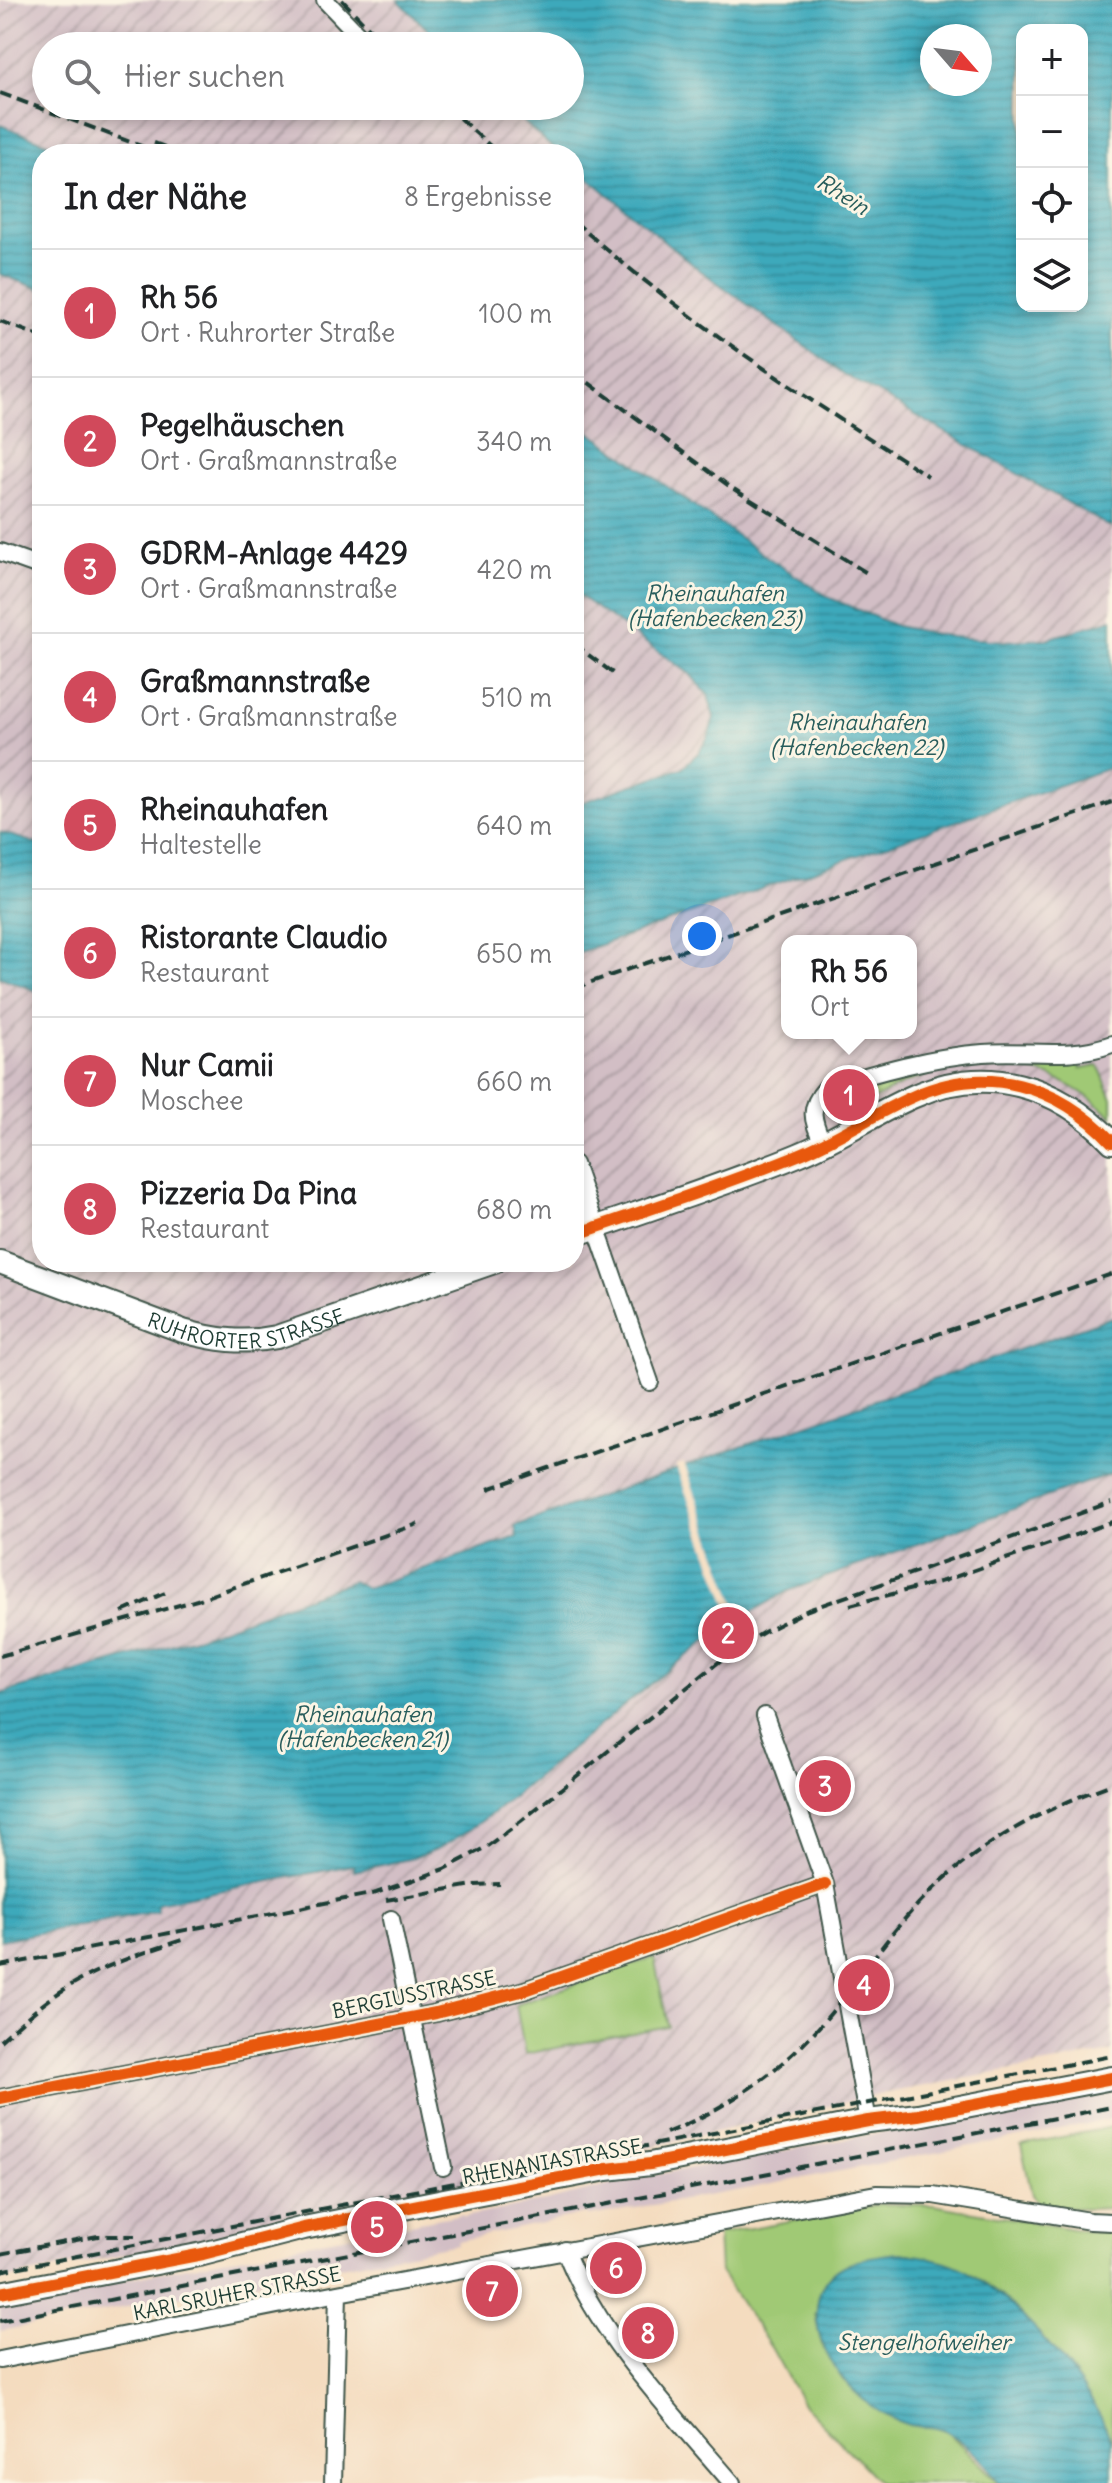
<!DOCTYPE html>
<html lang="de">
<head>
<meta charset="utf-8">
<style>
	:root { --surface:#fff; --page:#f6f6f6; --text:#202124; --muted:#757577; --line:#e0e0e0; --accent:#d1495b }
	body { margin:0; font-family:Delius,sans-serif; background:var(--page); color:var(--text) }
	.controls { position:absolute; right:24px; top:24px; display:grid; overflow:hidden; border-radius:16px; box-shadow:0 4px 12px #0003 }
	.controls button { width:72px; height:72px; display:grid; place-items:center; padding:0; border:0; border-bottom:2px solid var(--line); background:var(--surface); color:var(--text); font:40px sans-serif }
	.compass { position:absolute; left:920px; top:24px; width:72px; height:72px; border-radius:50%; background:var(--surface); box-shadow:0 4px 12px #0003; rotate:118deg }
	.you { position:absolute; left:702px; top:936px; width:28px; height:28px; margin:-20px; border:6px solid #fff; border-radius:50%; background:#1a73e8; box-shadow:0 0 0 12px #1a73e833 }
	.badge { display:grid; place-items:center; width:52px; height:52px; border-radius:50%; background:var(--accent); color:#fff; font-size:26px; font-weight:700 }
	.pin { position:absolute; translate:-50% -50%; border:4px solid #fff; box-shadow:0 2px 8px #0006 }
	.popup { position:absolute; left:781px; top:935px; width:136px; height:104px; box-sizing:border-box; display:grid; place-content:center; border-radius:16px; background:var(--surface); filter:drop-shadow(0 2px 6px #0005); font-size:26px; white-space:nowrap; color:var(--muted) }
	.popup b { font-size:30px; color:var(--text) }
	.popup::after { content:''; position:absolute; left:50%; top:100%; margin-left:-16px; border:16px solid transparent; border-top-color:var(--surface) }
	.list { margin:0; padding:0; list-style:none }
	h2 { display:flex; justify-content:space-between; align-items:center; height:104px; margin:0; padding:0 32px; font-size:34px }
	h2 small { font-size:26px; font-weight:400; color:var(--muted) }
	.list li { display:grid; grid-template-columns:52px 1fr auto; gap:24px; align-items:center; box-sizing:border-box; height:128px; padding:0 32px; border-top:2px solid var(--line) }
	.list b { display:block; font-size:30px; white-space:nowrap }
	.list p { margin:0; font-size:26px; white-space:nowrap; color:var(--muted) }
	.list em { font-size:26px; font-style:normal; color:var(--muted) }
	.icon { flex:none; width:44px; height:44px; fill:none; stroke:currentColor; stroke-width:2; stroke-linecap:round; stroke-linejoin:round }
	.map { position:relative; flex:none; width:1112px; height:2483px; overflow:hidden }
	.search { position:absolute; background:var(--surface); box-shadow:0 4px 12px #0003; left:32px; top:32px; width:552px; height:88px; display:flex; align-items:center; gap:20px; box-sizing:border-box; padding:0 28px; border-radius:44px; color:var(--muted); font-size:30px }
	.panel { position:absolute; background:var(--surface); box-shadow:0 4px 12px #0003; left:32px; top:144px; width:552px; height:1128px; border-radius:32px }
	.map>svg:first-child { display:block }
	.industrial { fill:url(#industrial-furrows); fill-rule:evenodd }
	.railway { fill:#d2bec5 }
	.green { fill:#a0c975; stroke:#608354; stroke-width:2 }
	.water { fill:url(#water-rules); stroke:#2e7378; stroke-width:2; fill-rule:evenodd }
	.pier { fill:#f4dcbf }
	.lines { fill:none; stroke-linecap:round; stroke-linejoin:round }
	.street-casing { stroke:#3f5549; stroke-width:20 }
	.secondary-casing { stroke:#3f5549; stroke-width:26 }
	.street { stroke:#fff; stroke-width:16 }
	.secondary { stroke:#fff; stroke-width:22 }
	.rail { stroke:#1f3d34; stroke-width:4; stroke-dasharray:12 6; stroke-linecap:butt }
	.cycleway-casing { stroke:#fcf5e5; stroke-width:17 }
	.cycleway { stroke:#e8590c; stroke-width:12 }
	.labels { text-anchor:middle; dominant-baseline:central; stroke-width:6; stroke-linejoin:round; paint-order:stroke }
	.street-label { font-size:20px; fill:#1f3d34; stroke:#fcf5e5 }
	.water-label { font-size:22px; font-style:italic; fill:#285d5c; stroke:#fcf5e5 }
</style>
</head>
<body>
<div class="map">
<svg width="1112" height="2483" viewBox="0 0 1112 2483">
	<defs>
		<pattern id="industrial-furrows" width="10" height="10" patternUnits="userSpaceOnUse" patternTransform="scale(2)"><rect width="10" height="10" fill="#d2bec5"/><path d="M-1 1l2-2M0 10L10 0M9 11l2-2" fill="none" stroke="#aa9ca1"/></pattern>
		<pattern id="water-rules" width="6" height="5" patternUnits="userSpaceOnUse" patternTransform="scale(2)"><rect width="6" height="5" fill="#3ca9bb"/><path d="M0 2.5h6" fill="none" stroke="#328b99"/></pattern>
	</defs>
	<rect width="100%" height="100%" fill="#fcf5e5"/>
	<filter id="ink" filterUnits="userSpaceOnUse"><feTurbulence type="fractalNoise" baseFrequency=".0125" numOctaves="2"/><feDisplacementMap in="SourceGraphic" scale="16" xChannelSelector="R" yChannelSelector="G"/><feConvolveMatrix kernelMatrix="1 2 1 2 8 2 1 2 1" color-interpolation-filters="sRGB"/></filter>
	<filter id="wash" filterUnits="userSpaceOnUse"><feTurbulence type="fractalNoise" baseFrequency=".006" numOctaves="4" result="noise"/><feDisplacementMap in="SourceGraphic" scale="32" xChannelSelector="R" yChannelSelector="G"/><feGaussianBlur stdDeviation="1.8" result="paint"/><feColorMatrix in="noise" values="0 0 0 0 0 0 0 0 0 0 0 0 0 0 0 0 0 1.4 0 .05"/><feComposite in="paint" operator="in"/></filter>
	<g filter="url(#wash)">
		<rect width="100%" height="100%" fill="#f4dcbf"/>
		<path class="industrial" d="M0,0H398L444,46H46V106H506L559,154H75L0,125Z
			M574,167L697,268L844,374L1112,528V619L1047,639L1004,641L951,637L896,626L830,598L770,559L574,421Z
			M0,274L42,290V845L0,832Z
			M574,592L690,674L708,695L714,718L708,737L698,753L682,768L574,805Z
			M1112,767V1317L515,1526L518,1536L366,1588L352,1582L198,1637L0,1694V978L42,993V1262H574V954ZM787,941H911V1033H787Z
			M1112,1473V2052L881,2094L575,2164L0,2280V1940L157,1911L156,1903L353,1865L355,1871L413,1858L439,1848L493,1813L664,1673L723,1629L789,1591Z"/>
		<path class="railway" d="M1112,2089V2119L746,2189L589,2216L585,2214L457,2241V2244L0,2331V2303L462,2214L463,2217L537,2203L644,2177Z"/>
		<path class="green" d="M974,1060L1047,1063L1078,1060L1080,1069L1099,1066L1112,1099V1116C1062,1070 997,1052 931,1073C898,1084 868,1103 838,1120L831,1115L832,1103L844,1092L848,1098L853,1096L851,1092C892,1078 931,1067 974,1060Z
			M654,1957L668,2026L525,2054L516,2005Z
			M1112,2127V2208L1085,2209L1042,2206L1032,2195L1021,2145Z
			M880,2204L933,2205L1085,2231H1112V2443C1105,2429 1099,2412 1090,2399C1067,2361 1005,2290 965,2271C944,2261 923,2256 900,2253L815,2314L822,2345L843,2380L909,2425L933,2426L949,2433L999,2483H880L802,2403L772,2349L720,2272L718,2234Z"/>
		<path class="water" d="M398,0H1112V528L844,374L697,268L574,166V154H559L506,106H570V46H444ZM1022,30H1082V306H1022ZM980,36V84H932V36Z
			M0,125L75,154H42V290L0,274Z
			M574,421L770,559L830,598L896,626L951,637L1004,641L1047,639L1112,619V767L574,954V805L682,768L698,753L708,737L714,718L708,695L690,674L574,592Z
			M0,832L42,845V993L0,977Z
			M1112,1317V1473L788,1591L723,1629L664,1673L493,1813L463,1834L439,1848L413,1858L354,1871L353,1865L157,1903L158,1911L0,1940V1694L198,1637L352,1581L366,1588L517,1537L515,1526Z
			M900,2253C924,2256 950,2260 970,2273C1021,2306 1090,2383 1111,2440C1112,2452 1112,2470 1112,2483H999C988,2465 965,2443 947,2432C933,2424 920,2429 906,2424C859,2409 808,2352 818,2300C825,2261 867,2256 900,2253Z"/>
		<path class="pier" d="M684,1463L742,1622L735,1626L676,1466Z"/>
	</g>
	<g filter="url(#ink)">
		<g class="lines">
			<g class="street-casing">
				<path id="street" d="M325,0L369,46
					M0,552L42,567
					M823,1144C813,1120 807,1109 826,1088C877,1072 929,1057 983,1053C1026,1049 1069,1060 1112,1044
					M574,1164L650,1382
					M765,1716L825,1884L868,2121
					M391,1919L443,2167
					M0,2098L436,2013L525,1990L825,1884
					M565,2250C597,2335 673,2414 732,2483
					M0,2360L338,2293L876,2194L933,2195L1090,2221L1112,2222
					M333,2483L338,2293"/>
			</g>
			<g class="secondary-casing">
				<g id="secondary">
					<path d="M574,1235C649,1209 725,1185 798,1155C838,1139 873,1114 912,1097C986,1063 1058,1085 1112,1142"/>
					<path id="s1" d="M0,1262L183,1331C215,1340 243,1344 277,1337L494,1262"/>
					<path d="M0,2293L203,2254L304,2228L444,2200L607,2169L650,2164L868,2121L918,2115L1112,2078"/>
				</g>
			</g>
			<use href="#street" class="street"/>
			<use href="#secondary" class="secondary"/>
			<path class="rail" d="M342,0L386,46
				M0,93L162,154
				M446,106L499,154
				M154,143L184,154
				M574,221C683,319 805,397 928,476
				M0,321L42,337
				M574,372L729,486L870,575
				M574,644L614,674
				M574,988L1112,802
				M488,1489L1112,1274
				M850,1605L943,1581L1112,1522
				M122,1612L165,1593
				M0,1656L197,1600L418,1524
				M386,1900L473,1885L500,1884
				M0,1966L376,1893L445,1869L486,1847L521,1821L730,1653L764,1632L808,1610L1112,1502
				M0,2041C22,2022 43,2002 68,1987C103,1965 143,1953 182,1940
				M666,2133C731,2107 786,2067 831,2013C863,1974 890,1932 926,1896C979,1843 1043,1809 1112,1784
				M0,2254L98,2236H135
				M0,2271L1112,2056
				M0,2321L1112,2107"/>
			<g class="cycleway-casing">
				<path id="cycleway" d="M574,1235C649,1209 725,1185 798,1155C838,1139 873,1114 912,1097C986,1063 1058,1085 1112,1142
					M0,2098L436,2013L525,1990L825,1884
					M0,2293L203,2254L304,2228L444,2200L607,2169L650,2164L868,2121L918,2115L1112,2078"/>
			</g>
			<use href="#cycleway" class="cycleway"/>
		</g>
	</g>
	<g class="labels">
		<g class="street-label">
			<text stroke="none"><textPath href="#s1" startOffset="260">RUHRORTER STRASSE</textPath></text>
			<text transform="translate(414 1994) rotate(-12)">BERGIUSSTRASSE</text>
			<text transform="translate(552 2161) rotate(-10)">RHENANIASTRASSE</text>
			<text transform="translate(237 2293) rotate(-11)">KARLSRUHER STRASSE</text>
		</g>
		<g class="water-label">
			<text transform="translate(843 194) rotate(32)">Rhein</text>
			<text x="715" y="593">Rheinauhafen<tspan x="715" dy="25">(Hafenbecken 23)</tspan></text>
			<text x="857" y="722">Rheinauhafen<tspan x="857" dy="25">(Hafenbecken 22)</tspan></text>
			<text x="363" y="1714">Rheinauhafen<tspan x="363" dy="25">(Hafenbecken 21)</tspan></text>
			<text x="924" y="2342">Stengelhofweiher</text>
		</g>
	</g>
</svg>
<div class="controls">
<button>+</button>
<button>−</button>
<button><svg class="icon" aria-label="locate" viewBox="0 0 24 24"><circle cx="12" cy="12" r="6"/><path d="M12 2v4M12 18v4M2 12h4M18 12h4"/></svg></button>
<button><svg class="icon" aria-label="layers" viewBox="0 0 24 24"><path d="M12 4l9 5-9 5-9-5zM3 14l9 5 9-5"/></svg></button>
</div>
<svg class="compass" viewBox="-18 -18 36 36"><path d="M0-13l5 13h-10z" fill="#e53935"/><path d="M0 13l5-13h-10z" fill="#757577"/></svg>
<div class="you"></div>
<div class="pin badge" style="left:849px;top:1095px">1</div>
<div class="popup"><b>Rh 56</b>Ort</div>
<div class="pin badge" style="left:728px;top:1633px">2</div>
<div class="pin badge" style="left:825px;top:1786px">3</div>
<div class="pin badge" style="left:864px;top:1985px">4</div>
<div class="pin badge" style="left:377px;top:2227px">5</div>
<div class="pin badge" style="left:616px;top:2268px">6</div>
<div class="pin badge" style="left:492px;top:2291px">7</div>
<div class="pin badge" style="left:648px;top:2333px">8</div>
<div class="search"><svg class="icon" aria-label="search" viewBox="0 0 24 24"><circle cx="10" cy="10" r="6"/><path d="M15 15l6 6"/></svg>Hier suchen</div>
<section class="panel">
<h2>In der Nähe<small>8 Ergebnisse</small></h2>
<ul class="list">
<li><span class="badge">1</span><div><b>Rh 56</b><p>Ort · Ruhrorter Straße</p></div><em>100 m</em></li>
<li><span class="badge">2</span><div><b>Pegelhäuschen</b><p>Ort · Graßmannstraße</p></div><em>340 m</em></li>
<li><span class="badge">3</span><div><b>GDRM-Anlage 4429</b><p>Ort · Graßmannstraße</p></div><em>420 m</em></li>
<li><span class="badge">4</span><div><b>Graßmannstraße</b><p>Ort · Graßmannstraße</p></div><em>510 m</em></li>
<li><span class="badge">5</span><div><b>Rheinauhafen</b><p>Haltestelle</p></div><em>640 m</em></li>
<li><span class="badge">6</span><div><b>Ristorante Claudio</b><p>Restaurant</p></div><em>650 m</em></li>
<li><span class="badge">7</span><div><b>Nur Camii</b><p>Moschee</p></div><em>660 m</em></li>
<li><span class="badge">8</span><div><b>Pizzeria Da Pina</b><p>Restaurant</p></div><em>680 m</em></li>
</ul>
</section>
</div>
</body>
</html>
